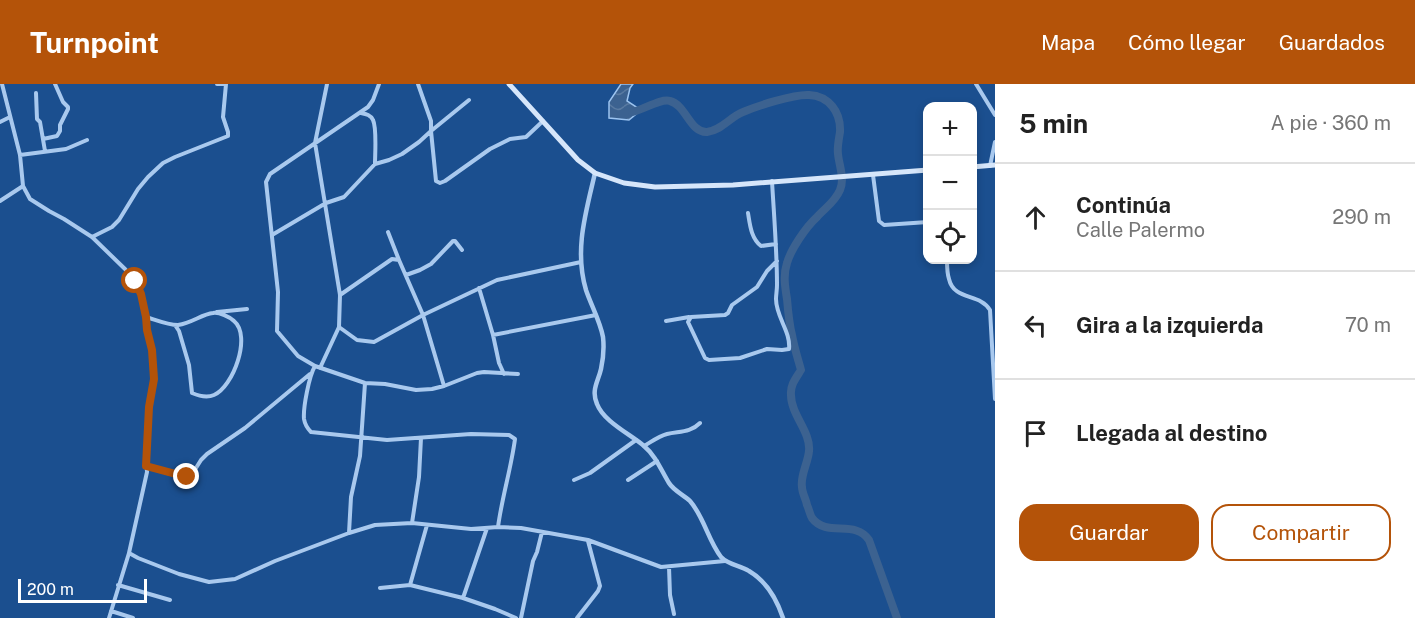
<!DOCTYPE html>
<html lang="es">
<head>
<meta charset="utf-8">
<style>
	:root { --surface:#fff; --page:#f6f6f6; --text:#222; --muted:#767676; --line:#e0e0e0; --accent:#b45309 }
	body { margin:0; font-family:"Public Sans",sans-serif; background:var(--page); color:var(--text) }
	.controls { position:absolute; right:18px; top:18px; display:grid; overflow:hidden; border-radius:12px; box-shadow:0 3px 9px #0003 }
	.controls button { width:54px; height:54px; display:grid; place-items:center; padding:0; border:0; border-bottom:2px solid var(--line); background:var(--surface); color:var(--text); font:30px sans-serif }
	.scale { position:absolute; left:18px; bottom:15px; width:129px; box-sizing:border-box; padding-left:6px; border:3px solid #fff; border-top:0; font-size:16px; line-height:21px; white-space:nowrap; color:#fff; -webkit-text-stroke:4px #1b4f8f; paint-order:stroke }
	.stop { position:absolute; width:18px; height:18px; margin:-14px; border:4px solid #b45309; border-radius:50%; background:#fff }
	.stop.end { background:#b45309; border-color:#fff; box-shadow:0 2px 6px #0008 }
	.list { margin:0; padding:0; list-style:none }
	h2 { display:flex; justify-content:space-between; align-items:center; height:78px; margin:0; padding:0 24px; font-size:26px }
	h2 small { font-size:20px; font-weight:400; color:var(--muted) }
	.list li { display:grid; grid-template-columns:39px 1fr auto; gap:18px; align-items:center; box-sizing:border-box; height:108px; padding:0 24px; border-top:2px solid var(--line) }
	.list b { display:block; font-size:22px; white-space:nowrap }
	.list p { margin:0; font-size:20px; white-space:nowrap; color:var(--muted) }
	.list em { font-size:20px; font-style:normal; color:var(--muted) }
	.actions { display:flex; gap:12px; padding:18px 24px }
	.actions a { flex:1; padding:14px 0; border:2px solid var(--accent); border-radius:18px; text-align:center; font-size:21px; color:var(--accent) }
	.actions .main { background:var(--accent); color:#fff }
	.icon { flex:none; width:33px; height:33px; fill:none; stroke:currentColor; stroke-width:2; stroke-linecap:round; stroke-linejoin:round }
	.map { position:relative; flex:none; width:995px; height:534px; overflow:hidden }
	header { display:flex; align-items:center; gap:36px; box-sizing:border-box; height:84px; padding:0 30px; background:var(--accent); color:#fff }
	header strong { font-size:28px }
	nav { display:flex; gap:33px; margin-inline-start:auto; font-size:21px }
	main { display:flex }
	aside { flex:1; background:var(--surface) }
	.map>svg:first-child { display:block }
	.water { fill:url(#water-waves); stroke:#9cc4f0; stroke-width:1.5 }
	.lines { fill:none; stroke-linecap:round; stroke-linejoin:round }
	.river { stroke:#3c6290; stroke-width:8 }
	.minor { stroke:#a9c9ee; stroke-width:4 }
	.tertiary { stroke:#a9c9ee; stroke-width:4.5 }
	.secondary { stroke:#d6e6fa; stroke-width:5 }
	.route { stroke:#b45309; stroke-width:8 }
</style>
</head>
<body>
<header>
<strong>Turnpoint</strong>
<nav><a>Mapa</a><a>Cómo llegar</a><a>Guardados</a></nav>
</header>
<main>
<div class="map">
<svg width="995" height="534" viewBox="0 0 995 534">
	<defs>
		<pattern id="water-waves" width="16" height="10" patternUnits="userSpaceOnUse" patternTransform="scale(1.5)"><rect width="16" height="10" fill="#3c6290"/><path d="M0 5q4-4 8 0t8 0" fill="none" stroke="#597aa1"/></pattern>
	</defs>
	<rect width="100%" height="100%" fill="#1b4f8f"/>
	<path class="water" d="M621,0H633L630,4L627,17L641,26L629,36L609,34V18Z"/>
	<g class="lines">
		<path class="river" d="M632,28C643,26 661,14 670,17C686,21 690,49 707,48C722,46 730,33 743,28C757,22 794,10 809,11C829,12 841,28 840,48C839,55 837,63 838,70C839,81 845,95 840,106C835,118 825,124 817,133C806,143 791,165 787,179C783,191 785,203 787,215C788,227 789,239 792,251C794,263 798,275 801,286C796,294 790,301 791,311C791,331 811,348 809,367C808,379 800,392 802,403C802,409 806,415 807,421C809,425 810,431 812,434C827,454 855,435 869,456L897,534"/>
		<path class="minor" d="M2,0L20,71L23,102L30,115L49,127L64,135L92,153L125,185L135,197L141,210L146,233L147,246L152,266L154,295L149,323L146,373L147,388L129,469L109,534
			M217,0H223
			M379,0L373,16L368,23L270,90L266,98L278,208L277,247L298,272L315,282L365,299L385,300L416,306L432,305L444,302L477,289L484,288L518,290
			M976,0L995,31
			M36,9L37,35L40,38L45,67
			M469,16L431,47L436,97L440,99L445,97L490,65L510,55L526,53L543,37
			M361,29C366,30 371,31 373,36C377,44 375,70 375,80
			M0,38L10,33
			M43,55L57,52L60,47V41L68,25V23L63,18L55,0
			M20,71L66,65L87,56
			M990,82L995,58
			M873,91L879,137L884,141L928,138
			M772,97C774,132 777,167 777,201C777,206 776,211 776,215C776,233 791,248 789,265L782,266L767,265L740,274L709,276L705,274L688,238L691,233L725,231L728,229L732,221L757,203L767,187L777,177
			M0,117L23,102
			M748,129C750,141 751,154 761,162L776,160
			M388,148L399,176
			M272,151L326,119L344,113L375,80L389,76L402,70L419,58L431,47V37L418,0
			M92,153L112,143L119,136L138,105L148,93L163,79L175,73L228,52V48L223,33L226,0
			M947,176C947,182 947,189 949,195C954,217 980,209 990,226L995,315
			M406,191L420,186L431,180L453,157H455L462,166
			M479,204L493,251L596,231
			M340,211L392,175L399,176L423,231L444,302
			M217,228L247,225
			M146,233C156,236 168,241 178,241C192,239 202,230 213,229C219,228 230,233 234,237C252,252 233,303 214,311C207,314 199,312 192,309L189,281L179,247L175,241
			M666,237L689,233
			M339,243L357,256L374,258L423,231L497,196L581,178
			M493,251L499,279L504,290
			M315,282C309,292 303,324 304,335C305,341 307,344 311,348L387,356L471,350L509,351L515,355C511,385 502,413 498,443
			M320,284L339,243L340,211L315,59L327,0
			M644,362C651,358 659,352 667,350C680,347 690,349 700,339
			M146,382C160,386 177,394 191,392L201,376L207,370L245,344L310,290
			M574,396L590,389L636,356
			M628,396L657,377
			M412,439L419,393L421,354
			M349,449L351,413L360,372L365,299
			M129,469L138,474L179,490L209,498L235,495L275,477L349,449L375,441L412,439L471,445L498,443L521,444L588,456L661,483L725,477
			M669,483L670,511L674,530
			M118,501L170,516
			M410,501L427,441
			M380,504L410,501L463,514L495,525L516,534
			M463,514L487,444
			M111,527L133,534
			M521,534L533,477L537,468L542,448
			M577,534L598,507L600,502L588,457"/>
		<path class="tertiary" d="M595,89C586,128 574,166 586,206C591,221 600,237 603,253C604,262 603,276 601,285C598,298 591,306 597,320C604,338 630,350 644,362C656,372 661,386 669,399C674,407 684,411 690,417C704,433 708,456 721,473C728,481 740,481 749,487C766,497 777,516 783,534"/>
		<path class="secondary" d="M509,0L578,76L595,89L624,99L655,103L733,101L928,86
			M972,83L995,81"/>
	</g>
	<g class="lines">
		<path class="route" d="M135,197L141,210L146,233L147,246L152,266L154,295L149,323L146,382L187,393"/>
	</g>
</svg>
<div class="controls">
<button>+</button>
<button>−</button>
<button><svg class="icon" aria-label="locate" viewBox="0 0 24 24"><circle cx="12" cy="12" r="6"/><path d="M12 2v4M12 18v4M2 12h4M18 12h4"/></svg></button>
</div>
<div class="scale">200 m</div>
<div class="stop" style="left:135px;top:197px"></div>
<div class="stop end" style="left:187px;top:393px"></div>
</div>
<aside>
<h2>5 min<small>A pie · 360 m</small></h2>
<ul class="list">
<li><svg class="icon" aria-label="ahead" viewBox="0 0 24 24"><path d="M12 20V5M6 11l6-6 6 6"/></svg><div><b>Continúa</b><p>Calle Palermo</p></div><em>290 m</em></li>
<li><svg class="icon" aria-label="left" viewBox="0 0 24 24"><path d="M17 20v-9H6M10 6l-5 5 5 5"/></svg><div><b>Gira a la izquierda</b></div><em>70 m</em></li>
<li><svg class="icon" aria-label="arrive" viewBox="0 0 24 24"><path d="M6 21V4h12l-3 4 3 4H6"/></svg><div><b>Llegada al destino</b></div></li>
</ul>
<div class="actions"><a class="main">Guardar</a><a>Compartir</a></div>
</aside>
</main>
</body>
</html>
